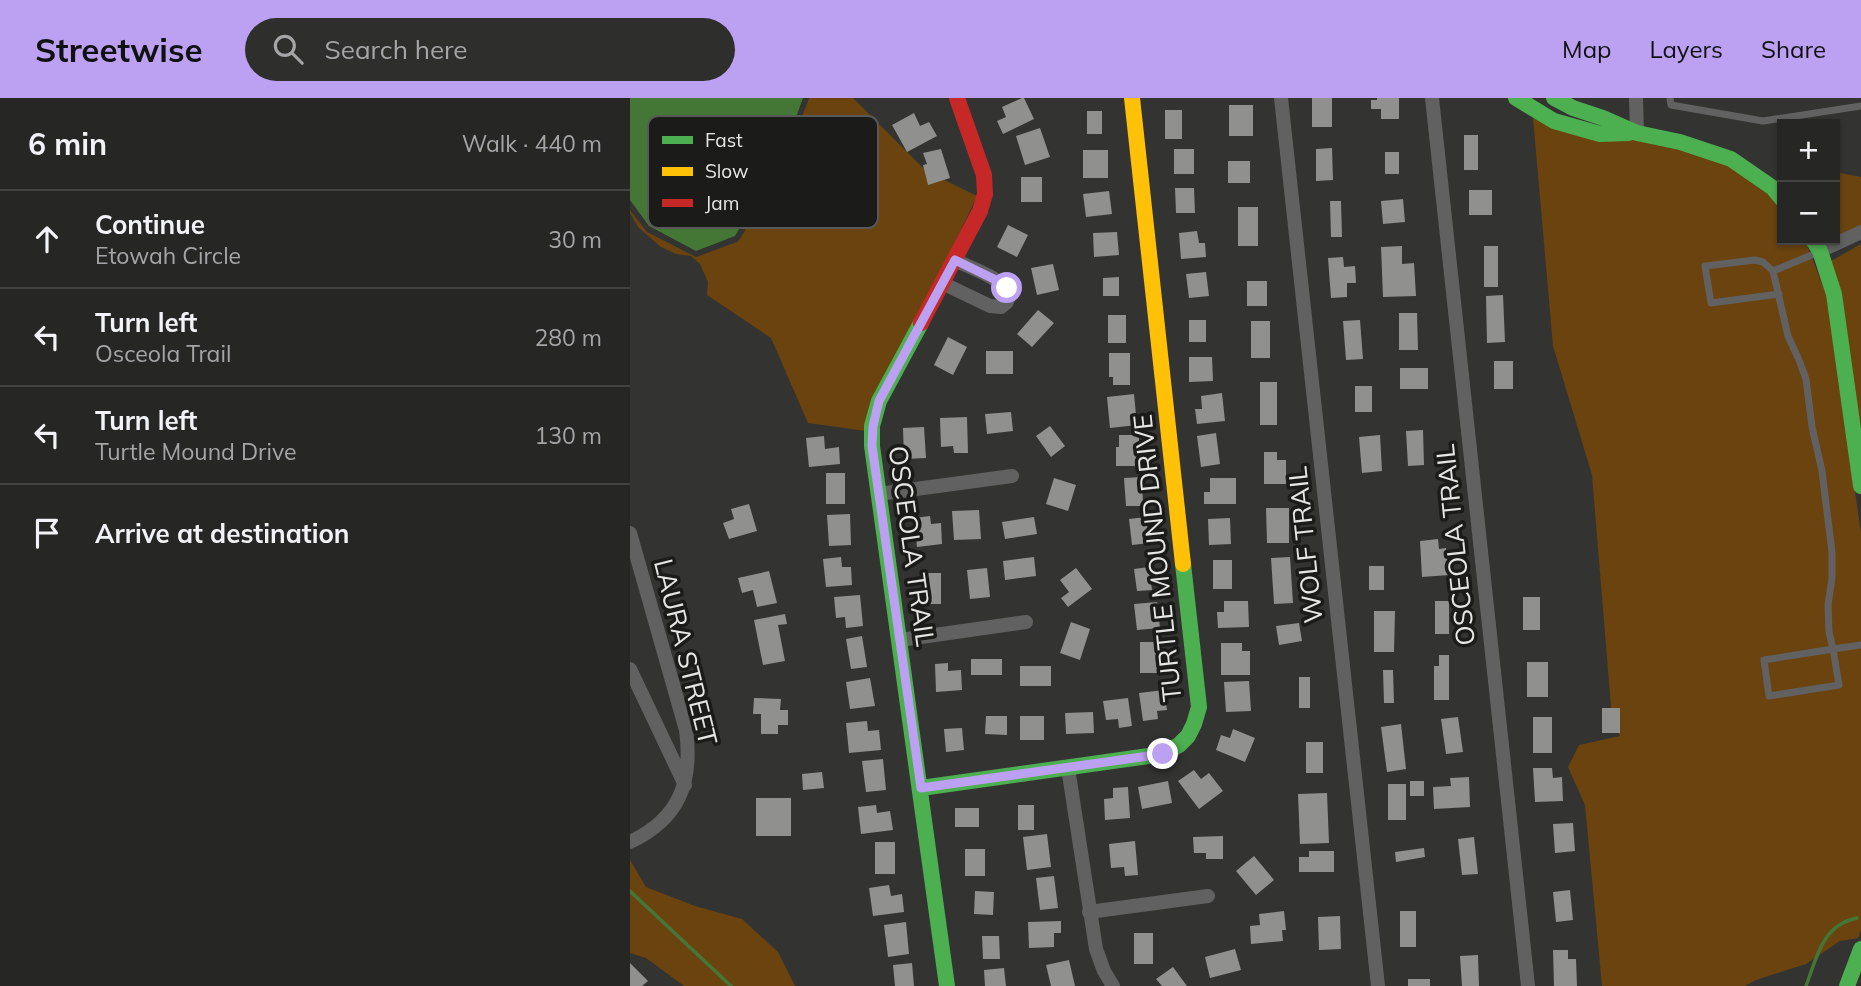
<!DOCTYPE html>
<html lang="en">
<head>
<meta charset="utf-8">
<style>
	:root { --surface:#262625; --page:#2e2e2d; --text:#f1f3f6; --muted:#a4a5a7; --line:#424342; --accent:#bca0f2 }
	body { margin:0; font-family:Mulish,sans-serif; background:var(--page); color:var(--text) }
	.controls { position:absolute; right:21px; top:21px; display:grid; overflow:hidden; border-radius:0px; box-shadow:0 2px 5px #0004 }
	.controls button { width:63px; height:63px; display:grid; place-items:center; padding:0; border:0; border-bottom:2px solid var(--line); background:var(--surface); color:var(--text); font:35px sans-serif }
	.stop { position:absolute; width:21px; height:21px; margin:-16px; border:5px solid #bca0f2; border-radius:50%; background:#fff }
	.stop.end { background:#bca0f2; border-color:#fff; box-shadow:0 2px 7px #0008 }
	.list { margin:0; padding:0; list-style:none }
	h2 { display:flex; justify-content:space-between; align-items:center; height:91px; margin:0; padding:0 28px; font-size:30px }
	h2 small { font-size:23px; font-weight:400; color:var(--muted) }
	.list li { display:grid; grid-template-columns:46px 1fr auto; gap:21px; align-items:center; box-sizing:border-box; height:98px; padding:0 28px; border-top:2px solid var(--line) }
	.list b { display:block; font-size:26px; white-space:nowrap }
	.list p { margin:0; font-size:23px; white-space:nowrap; color:var(--muted) }
	.list em { font-size:23px; font-style:normal; color:var(--muted) }
	.icon { flex:none; width:38px; height:38px; fill:none; stroke:currentColor; stroke-width:2; stroke-linecap:round; stroke-linejoin:round }
	.map { position:relative; flex:none; width:1231px; height:888px; overflow:hidden }
	header { display:flex; align-items:center; gap:42px; box-sizing:border-box; height:98px; padding:0 35px; background:var(--accent); color:#111 }
	header strong { font-size:33px }
	nav { display:flex; gap:38px; margin-inline-start:auto; font-size:24px }
	.search { width:490px; height:63px; background:var(--page); display:flex; align-items:center; gap:18px; box-sizing:border-box; padding:0 24px; border-radius:38px; color:var(--muted); font-size:26px }
	main { display:flex }
	aside { flex:1; background:var(--surface) }
	.map>svg:first-child { display:block }
	.green { fill:#6a430e }
	.water { fill:#447736 }
	.lines { fill:none; stroke-linecap:round; stroke-linejoin:round }
	.stream { stroke:#447736; stroke-width:3.5 }
	.building { fill:#90918f }
	.lane { stroke:#616161; stroke-width:7 }
	.street { stroke:#616161; stroke-width:14 }
	.fast { stroke:#4caf50; stroke-width:16 }
	.slow { stroke:#ffc107; stroke-width:16 }
	.jam { stroke:#c62828; stroke-width:16 }
	.route { stroke:#bca0f2; stroke-width:9 }
	.labels { text-anchor:middle; dominant-baseline:central; stroke-width:7; stroke-linejoin:round; paint-order:stroke }
	.street-label { font-size:26px; fill:#e6e6e3; stroke:#1b1b1a }
	.key { fill:#1b1b1a; stroke:#585856; stroke-width:2 }
	.key-label { font-size:19px; fill:#e6e6e3 }
</style>
</head>
<body>
<header>
<strong>Streetwise</strong>
<div class="search"><svg class="icon" aria-label="search" viewBox="0 0 24 24"><circle cx="10" cy="10" r="6"/><path d="M15 15l6 6"/></svg>Search here</div>
<nav><a>Map</a><a>Layers</a><a>Share</a></nav>
</header>
<main>
<aside>
<h2>6 min<small>Walk · 440 m</small></h2>
<ul class="list">
<li><svg class="icon" aria-label="ahead" viewBox="0 0 24 24"><path d="M12 20V5M6 11l6-6 6 6"/></svg><div><b>Continue</b><p>Etowah Circle</p></div><em>30 m</em></li>
<li><svg class="icon" aria-label="left" viewBox="0 0 24 24"><path d="M17 20v-9H6M10 6l-5 5 5 5"/></svg><div><b>Turn left</b><p>Osceola Trail</p></div><em>280 m</em></li>
<li><svg class="icon" aria-label="left" viewBox="0 0 24 24"><path d="M17 20v-9H6M10 6l-5 5 5 5"/></svg><div><b>Turn left</b><p>Turtle Mound Drive</p></div><em>130 m</em></li>
<li><svg class="icon" aria-label="arrive" viewBox="0 0 24 24"><path d="M6 21V4h12l-3 4 3 4H6"/></svg><div><b>Arrive at destination</b></div></li>
</ul>
</aside>
<div class="map">
<svg width="1231" height="888" viewBox="0 0 1231 888">
	<rect width="100%" height="100%" fill="#333331"/>
	<path class="green" d="M179,0H223L296,73L347,98L236,333L178,325L141,240L77,197L78,184L70,166L61,158L46,156L31,149L8,129L0,115V112L17,134L66,159L107,144L110,141L162,53L163,44Z
		M903,20L1048,51L1098,68L1138,96L1152,112V142H1175L1197,198L1231,435V832L1228,840L1210,843L1176,866L1126,882L1115,888H972L955,707L938,669L949,647L990,638L982,621L962,377L923,248Z
		M1205,74L1231,79V129L1195,149L1191,142H1205Z
		M1231,146V341L1201,163Z
		M0,762L16,789L65,808L112,821L148,854L165,888H54L16,860L0,855Z"/>
	<path class="water" d="M0,0H173L153,55L105,138L66,153L19,128L0,102Z"/>
	<g class="lines">
		<path class="stream" d="M0,793L101,888
			M1176,888C1187,859 1192,827 1227,820"/>
	</g>
	<path class="building" d="M392,0H394L404,21L373,36L367,23L376,19L372,9Z
		M682,0H702V29H682Z
		M747,0H769V21H751V11H741V2H747Z
		M599,7H623V38H599Z
		M535,12H552V41H535Z
		M457,13H472V36H457Z
		M284,15L290,28L299,24L307,38L277,54L262,27Z
		M410,30L420,59L395,67L386,38Z
		M834,37H848V72H834Z
		M702,50L703,82L686,83V51Z
		M311,51L320,80L298,87L293,67L297,66L293,55Z
		M544,51H564V76H544Z
		M453,52H478V80H453Z
		M755,54H769V76H755Z
		M598,63H620V85H598Z
		M391,79H412V104H391Z
		M545,90H564L565,115H546Z
		M839,92H862V117H839Z
		M479,93L482,116L456,119L453,96Z
		M773,101L775,124L753,126L751,103Z
		M700,103H711L712,139H701Z
		M608,109H628V148H608Z
		M378,127L398,137L387,159L367,149Z
		M567,133L569,145H575L576,159L551,161L549,135Z
		M487,134L489,157L464,159L463,135Z
		M772,148V166L784,165L786,198L753,199L751,149Z
		M854,148H868V189H854Z
		M713,159L714,169L725,168L726,185H717V199L701,200L698,160Z
		M423,166L429,192L407,197L401,170Z
		M576,174L579,198L559,200L556,176Z
		M489,179V198H473V180Z
		M617,183H637V208H617Z
		M873,197L875,244L857,245L856,198Z
		M408,212L424,225L402,249L387,236Z
		M769,215H787L788,252H769Z
		M478,217H496V245H478Z
		M559,222H576V244H559Z
		M730,222L733,261L716,262L713,223Z
		M621,223H640V260H621Z
		M318,239L337,249L323,277L304,267Z
		M356,253H383V276H356Z
		M479,255H500V287H483V279H479Z
		M559,259H582L583,283L559,284Z
		M864,263H883V291H864Z
		M770,270H798V291H770Z
		M630,284H647V327H630Z
		M725,288H742V314H725Z
		M592,295L595,323L567,326L565,311H572L571,298Z
		M504,296L507,327L480,330L477,299Z
		M381,314L383,333L357,336L355,316Z
		M337,319L338,355H324L323,348L311,349L310,320Z
		M420,328L435,348L421,359L406,338Z
		M294,329L296,360L274,361L273,330Z
		M793,332L794,367L778,368L776,333Z
		M586,335L590,366L571,369L567,338Z
		M489,337H509V368H486V349H489Z
		M750,337L752,373L732,375L729,339Z
		M194,338L195,351L209,349L210,366L179,369L176,340Z
		M634,354H647V362H656V386H634Z
		M196,375H215V406H196Z
		M512,379L513,408H496L494,380Z
		M424,380L446,387L438,413L416,406Z
		M580,380H606V406H574V394H580Z
		M119,406L127,433L99,441L93,425L104,421L101,411Z
		M636,410H659V445H637Z
		M349,412L351,441L324,442L322,413Z
		M220,416L221,447L199,448L197,417Z
		M300,418L301,426L311,425L312,446L287,449L284,420Z
		M404,419L407,436L375,441L372,424Z
		M516,419L519,445L502,447L499,421Z
		M600,420L601,446L579,447L578,421Z
		M808,441L809,451L816,450L819,477L792,479L790,443Z
		M211,459L212,469H221L222,487L196,489L193,461Z
		M404,459L406,478L375,482L373,463Z
		M660,459L663,505L644,506L641,460Z
		M583,462H602V491H583Z
		M739,468H754V492H739Z
		M519,469L522,492L507,493L504,471Z
		M357,470L360,499L340,501L337,472Z
		M446,470L462,491L438,509L431,500L439,494L430,482Z
		M139,473L147,505L127,509L123,492L112,495L108,480Z
		M293,475H311V506H293Z
		M230,497L233,528L216,530L215,519L206,520L204,499Z
		M893,499H910V532H893Z
		M594,503H618L619,529L588,530L587,514H594Z
		M805,503H819V536H805Z
		M527,504L530,530L507,532L504,506Z
		M744,513H765L764,554H744Z
		M155,516L157,526L148,527L155,563L133,567L124,522Z
		M441,524L460,531L450,562L430,555Z
		M669,525L672,543L649,547L646,528Z
		M232,538L237,569L221,571L216,541Z
		M510,544H533L532,575H510Z
		M591,545H612V553H620V577H591Z
		M809,557H819V602H804V568H809Z
		M341,561H372V577H341Z
		M897,564H918V599H897Z
		M318,565V573L331,572L332,592L306,594L305,566Z
		M390,568H421V588H390Z
		M753,572H763L764,605H754Z
		M669,579H680V610H669Z
		M240,580L245,608L220,611L216,584Z
		M619,583L621,613L596,614L594,584Z
		M534,592L537,612L527,613L528,621L513,623L509,595Z
		M124,600L151,601L150,612H158V627H148V636H131V616H123Z
		M498,600L502,628L489,630L488,621L476,622L473,603Z
		M972,610H990V635H972Z
		M463,614L464,635L436,636L435,615Z
		M356,618H377V637L355,636Z
		M390,618H414V642H390Z
		M828,619L833,654L816,656L811,621Z
		M903,619H922V655H903Z
		M237,623L238,633L249,632L251,652L219,655L216,625Z
		M771,626L776,671L757,674L751,629Z
		M332,630L334,652L316,654L314,631Z
		M603,631L625,640L615,664L586,652L591,637L600,640Z
		M676,644H693V675H676Z
		M253,661L256,692L236,694L232,663Z
		M903,670H922L923,680L932,679L933,703L905,704Z
		M564,672L571,681L579,675L593,693L569,711L548,683Z
		M192,674L194,690L173,692L172,676Z
		M839,679L840,709L804,711L803,689L821,688L820,680Z
		M538,683L542,705L512,711L508,689Z
		M780,683H794V698H780Z
		M758,686H776V722H758Z
		M498,689L500,720L475,722L474,701L483,700V690Z
		M697,695L699,745L670,746L668,696Z
		M126,700H161V738H126Z
		M246,707L247,715L260,713L263,732L231,736L228,709Z
		M388,707H404V732H388Z
		M325,710H349V729H325Z
		M943,725L945,753L925,755L923,726Z
		M417,736L421,769L397,772L393,739Z
		M593,738V761H576V755H564L563,739Z
		M844,739L848,776L832,777L828,741Z
		M505,743L508,777L495,778L494,769L481,770L479,746Z
		M245,744H265V776H245Z
		M794,750L795,759L766,764L765,754Z
		M335,751H355V778H335Z
		M679,753H704V774H669V759H679Z
		M624,758L644,782L626,797L606,773Z
		M424,778L428,810L410,812L406,780Z
		M259,787L261,798L272,796L274,814L243,818L239,790Z
		M940,792L943,822L926,824L923,794Z
		M345,793L364,794L363,817L344,816Z
		M654,813L656,832H652L653,843L621,846L620,828L630,827L629,816Z
		M770,813H786V849H770Z
		M710,818L711,851L689,852L688,819Z
		M431,823V835H424V849L399,850L398,824Z
		M276,824L279,856L258,859L254,827Z
		M504,835H523V866H504Z
		M352,838H369L370,861H353Z
		M605,851L611,872L580,880L575,859Z
		M923,852H938V861H946L947,888H924Z
		M848,857L849,888H832L830,858Z
		M439,862L445,888H421L416,867Z
		M0,865L18,883L12,888H0Z
		M282,865L284,888H265L263,867Z
		M543,869L557,888H532L526,881Z
		M374,870L376,888H355L354,872Z
		M778,881H800V888H778Z"/>
	<g class="lines">
		<path class="lane" d="M1040,0L1041,7L1133,23L1231,8
			M1189,154L1143,173L1158,238L1169,262L1176,281L1182,329L1192,373L1202,454V480L1198,507L1199,534L1203,551L1231,547
			M1143,173L1133,164L1125,162L1075,168L1081,205L1149,196
			M1203,551L1209,587L1139,598L1134,562Z"/>
		<path class="street" d="M651,0L748,888
			M802,0L898,888
			M1006,0L1007,35
			M1190,153L1231,134
			M312,185L360,208L371,209L377,204L379,196C373,180 340,170 325,162
			M249,396L382,378
			M0,435L56,632C63,685 49,721 0,744
			M270,542L396,524
			M0,571L55,687
			M438,670L466,851L474,873L483,888
			M459,814L578,798"/>
		<path class="fast" d="M886,0L924,23L970,36L999,35
			M924,0L943,10L973,20L1007,35L1050,44L1101,61L1143,90L1152,101
			M1183,142L1190,153L1204,196L1231,388
			M291,225L249,303L242,328V348L317,888
			M291,690L533,656L549,647L558,638L564,626L569,609L553,466
			M1217,888L1231,851"/>
		<path class="slow" d="M502,0L553,466"/>
		<path class="jam" d="M291,225L350,113L355,96L354,77L327,0"/>
	</g>
	<g class="lines">
		<path class="route" d="M377,190L370,184L325,162L249,303L243,328L242,348L291,690L533,656"/>
	</g>
	<g class="labels">
		<g class="street-label">
			<text transform="translate(675 447) rotate(-96)">WOLF TRAIL</text>
			<text transform="translate(825 447) rotate(-96)">OSCEOLA TRAIL</text>
			<text transform="translate(282 448) rotate(82)">OSCEOLA TRAIL</text>
			<text transform="translate(527 460) rotate(-96)">TURTLE MOUND DRIVE</text>
			<text transform="translate(56 554) rotate(76)">LAURA STREET</text>
		</g>
	</g>
	<rect x="18" y="18" width="230" height="112" rx="10" class="key"/>
	<rect x="32" y="38" width="31" height="8" fill="#4caf50"/>
	<rect x="32" y="69" width="31" height="9" fill="#ffc107"/>
	<rect x="32" y="101" width="31" height="8" fill="#c62828"/>
	<g class="key-label">
		<text x="75" y="49">Fast</text>
		<text x="75" y="80">Slow</text>
		<text x="75" y="112">Jam</text>
	</g>
</svg>
<div class="controls">
<button>+</button>
<button>−</button>
</div>
<div class="stop" style="left:377px;top:190px"></div>
<div class="stop end" style="left:533px;top:656px"></div>
</div>
</main>
</body>
</html>
